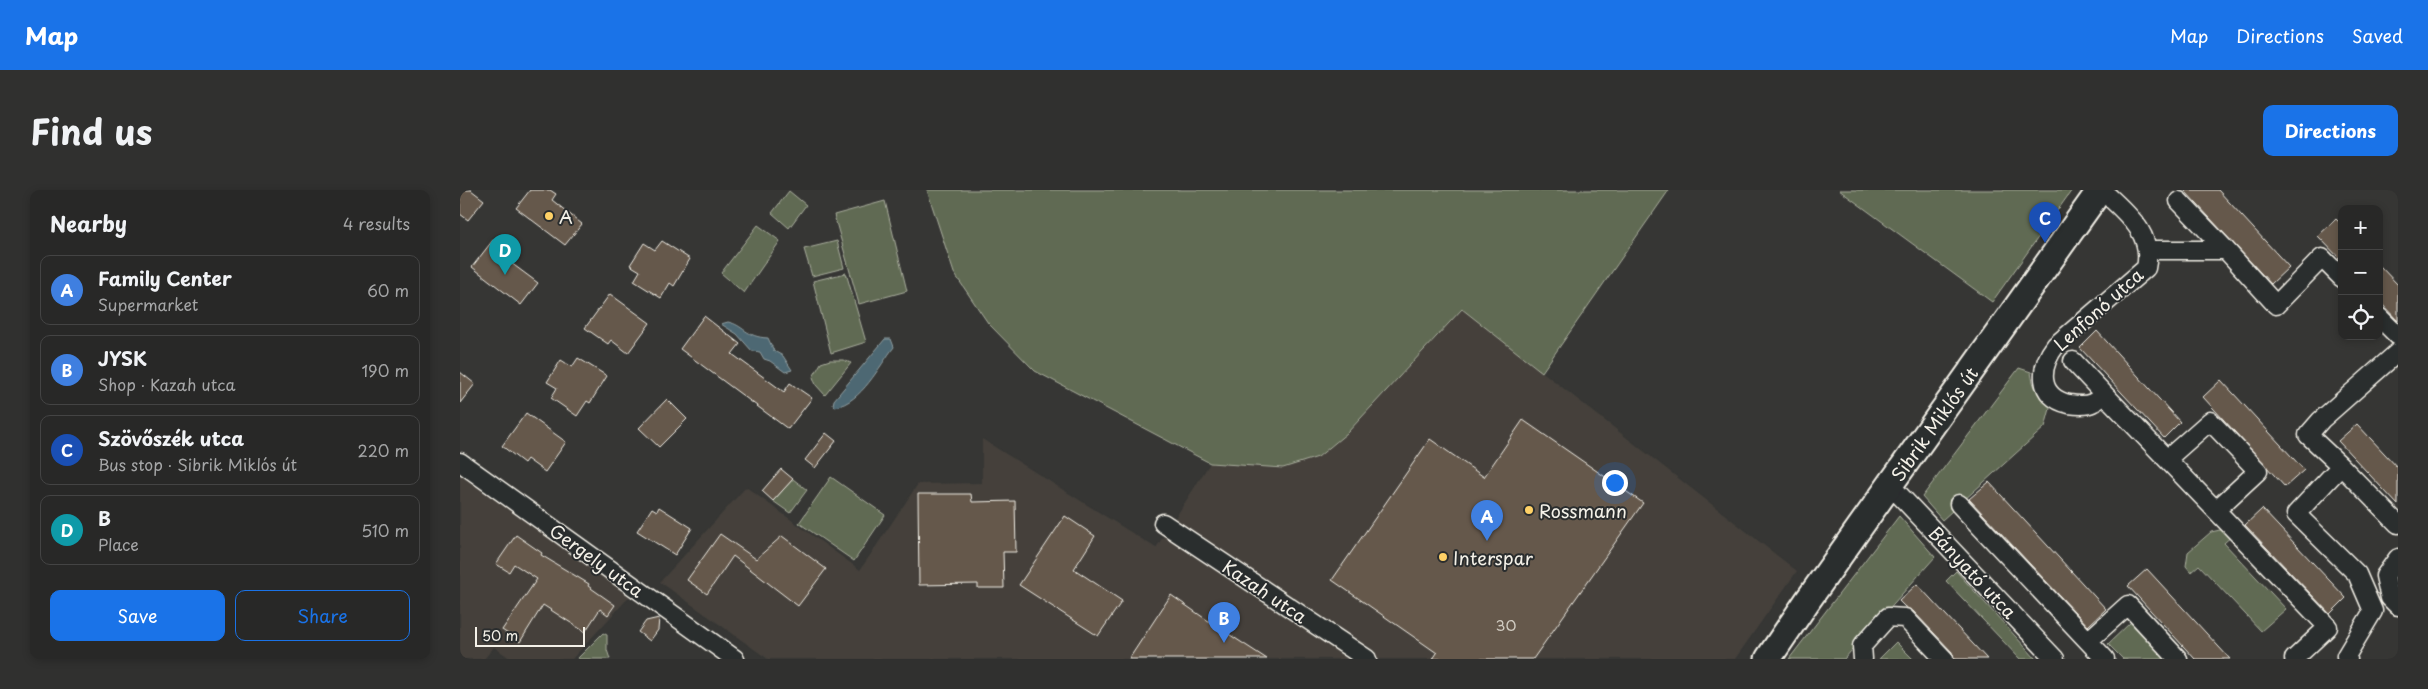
<!DOCTYPE html>
<html lang="en">
<head>
<meta charset="utf-8">
<style>
	:root { --surface:#282827; --page:#30302f; --text:#f1f3f6; --muted:#a5a6a7; --line:#444; --accent:#1a73e8 }
	body { margin:0; font-family:"Playpen Sans",sans-serif; background:var(--page); color:var(--text) }
	.controls { position:absolute; right:15px; top:15px; display:grid; overflow:hidden; border-radius:10px; box-shadow:0 2px 8px #0003 }
	.controls button { width:45px; height:45px; display:grid; place-items:center; padding:0; border:0; border-bottom:1px solid var(--line); background:var(--surface); color:var(--text); font:25px sans-serif }
	.scale { position:absolute; left:15px; bottom:12px; width:110px; box-sizing:border-box; padding-left:5px; border:2px solid #f4f1e8; border-top:0; font-size:14px; line-height:18px; white-space:nowrap; color:#f4f1e8; -webkit-text-stroke:4px #2a2d2e; paint-order:stroke }
	.you { position:absolute; left:1154px; top:292px; width:18px; height:18px; margin:-12px; border:4px solid #fff; border-radius:50%; background:#1a73e8; box-shadow:0 0 0 8px #1a73e833 }
	.badge { display:grid; place-items:center; width:32px; height:32px; border-radius:50%; background:var(--accent); color:#fff; font-size:16px; font-weight:700 }
	.pin { position:absolute; translate:-50% -41px; filter:drop-shadow(0 1px 2px #0008) }
	.pin::after { content:''; position:absolute; top:26px; width:18px; height:15px; background:inherit; clip-path:polygon(0 0,100% 0,50% 100%) }
	.list { margin:0; padding:0; list-style:none }
	h2 { display:flex; justify-content:space-between; align-items:center; height:65px; margin:0; padding:0 20px; font-size:21px }
	h2 small { font-size:16px; font-weight:400; color:var(--muted) }
	.list li { display:grid; grid-template-columns:32px 1fr auto; gap:15px; align-items:center; box-sizing:border-box; height:70px; margin:0 10px 10px; padding:0 10px; border:1px solid var(--line); border-radius:10px }
	.list b { display:block; font-size:19px; white-space:nowrap }
	.list p { margin:0; font-size:16px; white-space:nowrap; color:var(--muted) }
	.list em { font-size:16px; font-style:normal; color:var(--muted) }
	.actions { display:flex; gap:10px; padding:15px 20px }
	.actions a { flex:1; padding:11px 0; border:1px solid var(--accent); border-radius:10px; text-align:center; font-size:18px; color:var(--accent) }
	.actions .main { background:var(--accent); color:#fff }
	.icon { flex:none; width:28px; height:28px; fill:none; stroke:currentColor; stroke-width:2; stroke-linecap:round; stroke-linejoin:round }
	.map { position:relative; flex:none; width:1938px; height:469px; overflow:hidden; border-radius:10px }
	header { display:flex; align-items:center; gap:30px; box-sizing:border-box; height:70px; padding:0 25px; background:var(--accent); color:#fff }
	header strong { font-size:24px }
	nav { display:flex; gap:28px; margin-inline-start:auto; font-size:18px }
	.intro { display:flex; align-items:center; justify-content:space-between; box-sizing:border-box; height:120px; padding:0 30px }
	h1 { margin:0; font-size:35px }
	.button { padding:12px 22px; border-radius:10px; background:var(--accent); color:#fff; font-size:18px; font-weight:700 }
	main { display:flex; gap:30px; padding:0 30px }
	aside { flex:1; background:var(--surface); border-radius:10px; box-shadow:0 2px 8px #0003 }
	.map>svg:first-child { display:block }
	.built { fill:#44403b }
	.green { fill:#606b53; stroke:#aaae9e }
	.water { fill:#4e6873; stroke:#909fa2 }
	.building { fill:#65584c; stroke:#f4f1e8 }
	.lines { fill:none; stroke-linecap:round; stroke-linejoin:round }
	.street-casing { stroke:#f4f1e8; stroke-width:21 }
	.secondary-casing { stroke:#f4f1e8; stroke-width:29 }
	.street { stroke:#2a2d2e; stroke-width:18 }
	.secondary { stroke:#2a2d2e; stroke-width:25 }
	.poi-dot { fill:#ffd166; stroke:#2a2d2e; stroke-width:2 }
	.labels { text-anchor:middle; dominant-baseline:central; stroke-width:4; stroke-linejoin:round; paint-order:stroke }
	.number-label { font-size:15px; fill:#d0cbc1 }
	.poi-label { font-size:18px; fill:#f4f1e8; stroke:#2a2d2e; text-anchor:start }
	.street-label { font-size:18px; fill:#f4f1e8; stroke:#2a2d2e }
</style>
</head>
<body>
<header>
<strong>Map</strong>
<nav><a>Map</a><a>Directions</a><a>Saved</a></nav>
</header>
<div class="intro"><h1>Find us</h1><a class="button">Directions</a></div>
<main>
<aside>
<h2>Nearby<small>4 results</small></h2>
<ul class="list">
<li><span class="badge" style="background:#3f7fe0">A</span><div><b>Family Center</b><p>Supermarket</p></div><em>60 m</em></li>
<li><span class="badge" style="background:#3f7fe0">B</span><div><b>JYSK</b><p>Shop · Kazah utca</p></div><em>190 m</em></li>
<li><span class="badge" style="background:#1a4fb4">C</span><div><b>Szövőszék utca</b><p>Bus stop · Sibrik Miklós út</p></div><em>220 m</em></li>
<li><span class="badge" style="background:#0f9aa8">D</span><div><b>B</b><p>Place</p></div><em>510 m</em></li>
</ul>
<div class="actions"><a class="main">Save</a><a>Share</a></div>
</aside>
<div class="map">
<svg width="1938" height="469" viewBox="0 0 1938 469">
	<rect width="100%" height="100%" fill="#363634"/>
	<filter id="ink" filterUnits="userSpaceOnUse"><feTurbulence type="fractalNoise" baseFrequency=".02" numOctaves="2"/><feDisplacementMap in="SourceGraphic" scale="10" xChannelSelector="R" yChannelSelector="G"/><feConvolveMatrix kernelMatrix="1 2 1 2 8 2 1 2 1" color-interpolation-filters="sRGB"/></filter>
	<g filter="url(#ink)">
		<path class="built" d="M1002,119L1337,381L1275,469H308L200,392L286,297L400,380L458,294L522,293V249L696,358L750,273L823,278L858,267L887,243Z
			M0,285L171,405L112,469H51L34,457L24,469H0Z"/>
		<path class="green" d="M467,0H1209L1082,182L1002,119L887,243L858,267L823,278L750,273L575,181L528,133L494,83Z
			M1379,0H1612L1532,112Z
			M329,1L346,15L329,38L312,23Z
			M425,11L447,101L399,114L374,25Z
			M298,35L320,51L284,103L261,83Z
			M377,51L384,78L352,86L344,59Z
			M386,83L406,152L371,163L353,91Z
			M370,170H383L391,173L365,205L356,195L353,187L361,173Z
			M1559,178L1571,182C1573,197 1578,207 1591,215L1585,237L1482,330L1462,307Z
			M371,287L425,325L394,371L339,333Z
			M333,289L347,300L330,323L313,311Z
			M1439,326L1475,367L1384,469H1329Z
			M1760,340H1768L1773,345L1764,353L1826,419L1801,441L1739,375L1731,382L1726,376L1728,362L1751,342Z
			M1496,381L1576,469H1560L1486,391Z
			M1671,432L1707,469H1663L1648,454Z
			M143,443L147,445V460L150,469H117Z
			M1436,452L1453,469H1419Z"/>
		<path class="water" d="M268,132C284,135 285,147 308,148L314,161L323,166L332,180L325,182L310,171L304,169L300,162L292,161L277,144L261,134Z
			M425,149H431L434,157C419,176 402,212 375,217L373,215L374,210Z"/>
		<path class="building" d="M0,0H11L24,10L8,30L0,24Z
			M70,0H90L96,4L92,10L122,34L105,55L56,18Z
			M1724,0H1758L1829,77L1811,94Z
			M1876,29L1882,35V71L1858,46Z
			M33,50L52,64L47,70L78,93L61,115L12,77Z
			M202,51L230,69L214,96L210,93L201,108L174,91L180,81L170,75L184,53L195,60Z
			M1919,75L1938,95V131L1919,111Z
			M150,104L190,133L168,163L151,150L148,154L125,138Z
			M244,126L280,154L272,164L324,202L330,193L352,208L328,239L220,159Z
			M1637,141L1720,232L1704,248L1620,158Z
			M118,168L147,186L130,213L127,211L117,226L91,208L97,198L87,192L101,170L112,177Z
			M0,182L15,194L0,213Z
			M1761,190L1844,280L1825,297L1743,207Z
			M207,209L227,229L199,257L179,238Z
			M66,223L106,252L85,282L67,269L64,273L42,256Z
			M1063,230L1183,313L1073,469H973L977,463L872,390L970,249L1024,287Z
			M1897,234L1938,278V315L1878,251Z
			M366,243L376,251L355,278L345,270Z
			M321,279L333,289L313,311L302,301Z
			M1529,292L1646,419L1628,436L1509,309Z
			M458,304H511L512,312L555,311L556,362H543L544,398H518V394L459,395Z
			M199,317L232,338L215,365L177,341L192,318L197,321Z
			M1802,319L1886,408L1870,424L1785,335Z
			M605,326L635,346L614,379L662,411L638,446L559,395Z
			M260,344L296,369L322,346L366,379L338,416L273,366L247,404L227,390Z
			M56,345L82,363L81,365L129,394L128,396L155,415L148,425L140,419L125,442L83,415L60,452L42,440L77,389L54,374L49,382L36,374Z
			M1687,379L1770,469H1735L1668,396Z
			M1457,394L1527,469H1494L1492,462L1453,421L1445,417L1439,411Z
			M711,405L744,428L807,469H669Z
			M199,428L198,440L190,451L178,442L186,431Z"/>
		<g class="lines">
			<g class="street-casing">
				<path id="street" d="M1642,0C1664,22 1694,42 1686,78L1596,155C1579,177 1577,207 1609,214C1616,215 1626,216 1632,213C1637,211 1641,207 1645,205L1868,437L1834,469
					M1719,11L1766,60
					M1688,60H1766L1816,115L1862,68L1882,88
					M1919,127L1938,146
					M1938,162L1861,230L1848,245L1881,276L1938,334
					M1613,171L1645,205
					M1707,269L1750,231L1798,281L1757,319
					M0,272L275,469
					M1881,276L1836,324L1897,384L1913,421L1886,466L1888,469
					M1430,295L1595,469
					M1499,314L1628,451
					M703,333L907,469
					M1938,368L1925,386L1930,408L1938,416
					M1403,469L1402,456L1428,427L1445,428L1484,469
					M1645,469L1628,451L1668,415L1718,469"/>
			</g>
			<g class="secondary-casing">
				<g id="secondary">
					<path id="s1" d="M1308,469L1348,410L1640,0"/>
				</g>
			</g>
			<use href="#street" class="street"/>
			<use href="#secondary" class="secondary"/>
		</g>
	</g>
	<g class="poi-dot">
		<circle cx="89" cy="26" r="5"/>
		<circle cx="1069" cy="320" r="5"/>
		<circle cx="983" cy="367" r="5"/>
	</g>
	<g class="labels">
		<g class="number-label">
			<text x="1046" y="434">30</text>
		</g>
		<g class="poi-label">
			<text x="99" y="26">A</text>
			<text x="1079" y="320">Rossmann</text>
			<text x="993" y="367">Interspar</text>
		</g>
		<g class="street-label">
			<text transform="translate(1638 119) rotate(-42)">Lenfonó utca</text>
			<text stroke="none"><textPath href="#s1" startOffset="288">Sibrik Miklós út</textPath></text>
			<text transform="translate(137 370) rotate(36)">Gergely utca</text>
			<text transform="translate(1513 382) rotate(47)">Bányató utca</text>
			<text transform="translate(805 401) rotate(34)">Kazah utca</text>
		</g>
	</g>
</svg>
<div class="controls">
<button>+</button>
<button>−</button>
<button><svg class="icon" aria-label="locate" viewBox="0 0 24 24"><circle cx="12" cy="12" r="6"/><path d="M12 2v4M12 18v4M2 12h4M18 12h4"/></svg></button>
</div>
<div class="scale">50 m</div>
<div class="you"></div>
<div class="pin badge" style="left:1027px;top:351px;background:#3f7fe0">A</div>
<div class="pin badge" style="left:764px;top:453px;background:#3f7fe0">B</div>
<div class="pin badge" style="left:1585px;top:53px;background:#1a4fb4">C</div>
<div class="pin badge" style="left:45px;top:85px;background:#0f9aa8">D</div>
</div>
</main>
</body>
</html>
